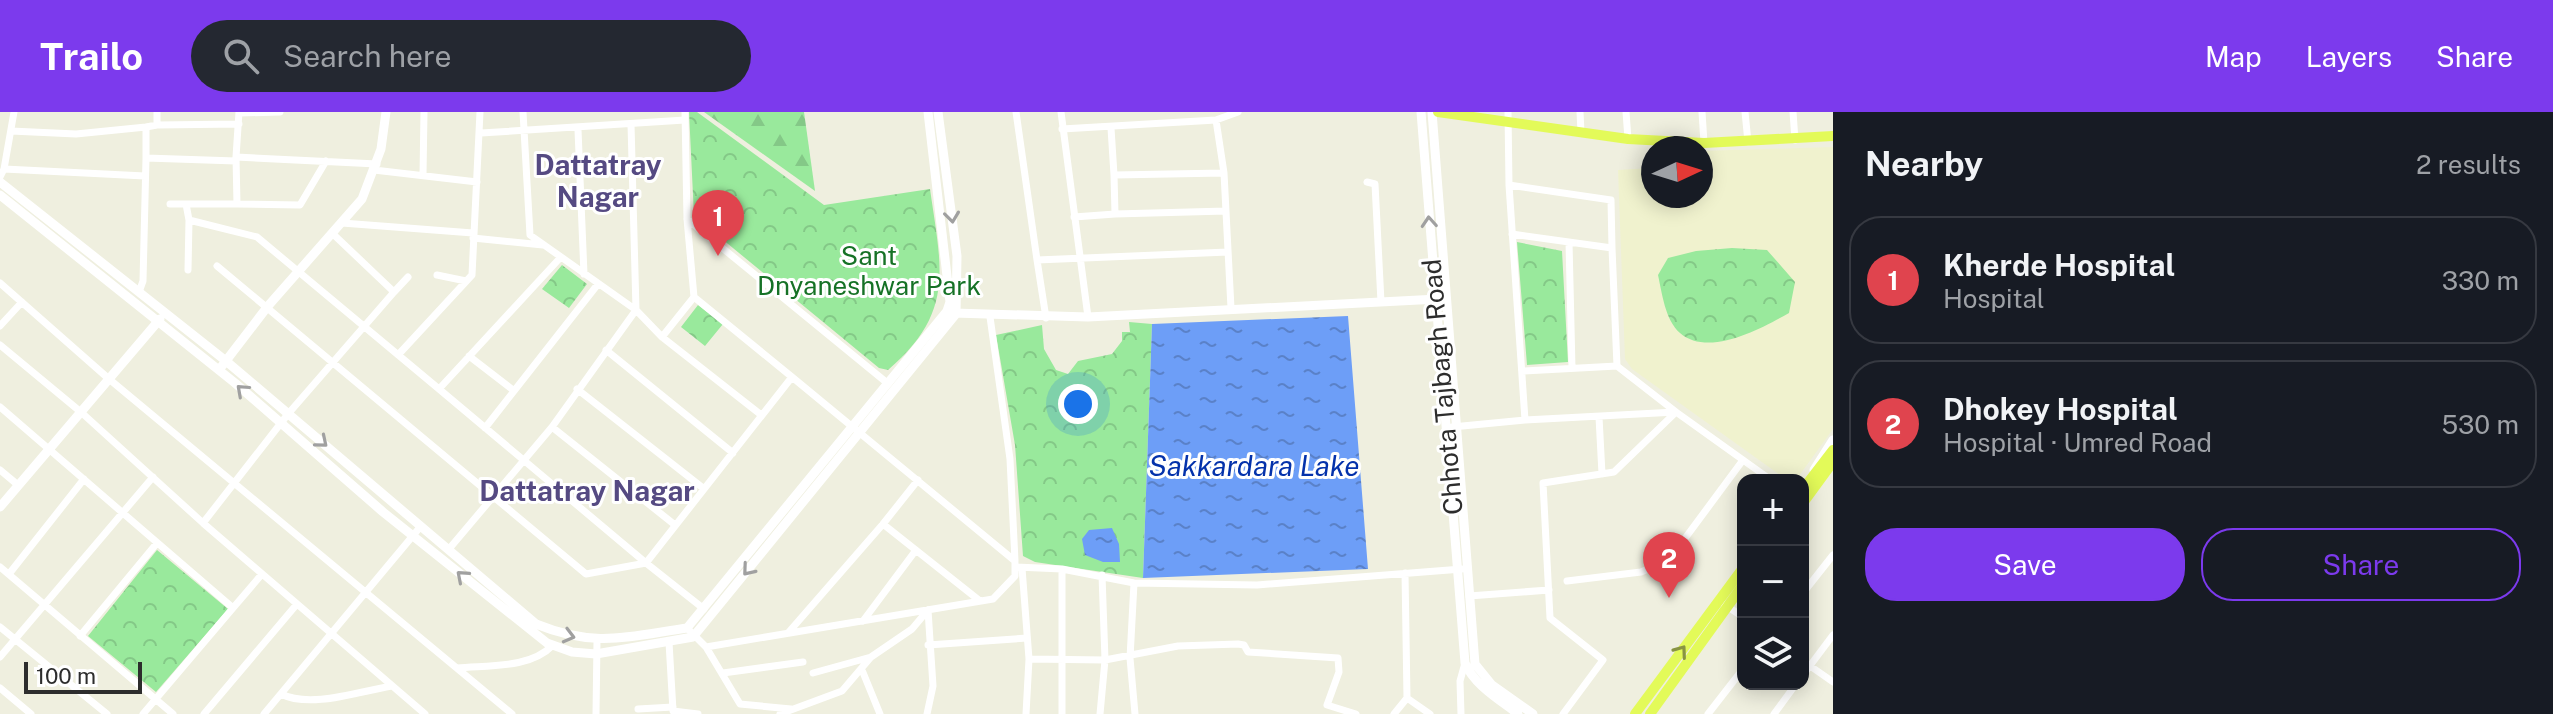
<!DOCTYPE html>
<html lang="en">
<head>
<meta charset="utf-8">
<style>
	:root { --surface:#171b24; --page:#242831; --text:#f1f3f6; --muted:#9ea1a6; --line:#363941; --accent:#7c3aed }
	body { margin:0; font-family:"Public Sans",sans-serif; background:var(--page); color:var(--text) }
	.controls { position:absolute; right:24px; bottom:24px; display:grid; overflow:hidden; border-radius:16px; box-shadow:0 4px 20px #0003 }
	.controls button { width:72px; height:72px; display:grid; place-items:center; padding:0; border:0; border-bottom:2px solid var(--line); background:var(--surface); color:var(--text); font:40px sans-serif }
	.compass { position:absolute; left:1641px; top:24px; width:72px; height:72px; border-radius:50%; background:var(--surface); box-shadow:0 4px 20px #0003; rotate:86deg }
	.scale { position:absolute; left:24px; bottom:20px; width:118px; box-sizing:border-box; padding-left:8px; border:4px solid #2d2d2d; border-top:0; font-size:22px; line-height:28px; white-space:nowrap; color:#2d2d2d; -webkit-text-stroke:6px #fff; paint-order:stroke }
	.you { position:absolute; left:1078px; top:292px; width:28px; height:28px; margin:-20px; border:6px solid #fff; border-radius:50%; background:#1a73e8; box-shadow:0 0 0 12px #1a73e833 }
	.badge { display:grid; place-items:center; width:52px; height:52px; border-radius:50%; background:var(--accent); color:#fff; font-size:26px; font-weight:700 }
	.pin { position:absolute; translate:-50% -66px; filter:drop-shadow(0 2px 4px #0008) }
	.pin::after { content:''; position:absolute; top:42px; width:28px; height:24px; background:inherit; clip-path:polygon(0 0,100% 0,50% 100%) }
	.list { margin:0; padding:0; list-style:none }
	h2 { display:flex; justify-content:space-between; align-items:center; height:104px; margin:0; padding:0 32px; font-size:34px }
	h2 small { font-size:26px; font-weight:400; color:var(--muted) }
	.list li { display:grid; grid-template-columns:52px 1fr auto; gap:24px; align-items:center; box-sizing:border-box; height:128px; margin:0 16px 16px; padding:0 16px; border:2px solid var(--line); border-radius:32px }
	.list b { display:block; font-size:30px; white-space:nowrap }
	.list p { margin:0; font-size:26px; white-space:nowrap; color:var(--muted) }
	.list em { font-size:26px; font-style:normal; color:var(--muted) }
	.actions { display:flex; gap:16px; padding:24px 32px }
	.actions a { flex:1; padding:18px 0; border:2px solid var(--accent); border-radius:32px; text-align:center; font-size:28px; color:var(--accent) }
	.actions .main { background:var(--accent); color:#fff }
	.icon { flex:none; width:44px; height:44px; fill:none; stroke:currentColor; stroke-width:2; stroke-linecap:round; stroke-linejoin:round }
	.map { position:relative; flex:none; width:1833px; height:602px; overflow:hidden }
	header { display:flex; align-items:center; gap:48px; box-sizing:border-box; height:112px; padding:0 40px; background:var(--accent); color:#fff }
	header strong { font-size:38px }
	nav { display:flex; gap:44px; margin-inline-start:auto; font-size:28px }
	.search { width:560px; height:72px; background:var(--page); display:flex; align-items:center; gap:20px; box-sizing:border-box; padding:0 28px; border-radius:44px; color:var(--muted); font-size:30px }
	main { display:flex }
	aside { flex:1; background:var(--surface) }
	.map>svg:first-child { display:block }
	.education { fill:#f0f2ce }
	.forest { fill:url(#forest-firs) }
	.park { fill:url(#park-crowns) }
	.water { fill:url(#water-ripples) }
	.lines { fill:none; stroke-linecap:round; stroke-linejoin:round }
	.street { stroke:#fff; stroke-width:7 }
	.secondary { stroke:#fff; stroke-width:9 }
	.primary { stroke:#e3fa59; stroke-width:10 }
	.oneway { stroke:#a0a0a0 }
	.oneway2 { stroke:#889443 }
	.labels { text-anchor:middle; dominant-baseline:central; stroke-width:6; stroke-linejoin:round; paint-order:stroke }
	.park-label { font-size:26px; fill:#167226; stroke:#fff }
	.street-label { font-size:26px; fill:#2d2d2d; stroke:#fff }
	.neighbourhood-label { font-size:28px; font-weight:bold; fill:#554a82; stroke:#fff }
	.water-label { font-size:28px; font-style:italic; fill:#0432ab; stroke:#fff }
</style>
</head>
<body>
<header>
<strong>Trailo</strong>
<div class="search"><svg class="icon" aria-label="search" viewBox="0 0 24 24"><circle cx="10" cy="10" r="6"/><path d="M15 15l6 6"/></svg>Search here</div>
<nav><a>Map</a><a>Layers</a><a>Share</a></nav>
</header>
<main>
<div class="map">
<svg width="1833" height="602" viewBox="0 0 1833 602">
	<defs>
		<pattern id="forest-firs" width="22" height="20" patternUnits="userSpaceOnUse" patternTransform="scale(2)"><rect width="22" height="20" fill="#99e99c"/><path d="M5 1l3.5 6h-7zM16 11l3.5 6h-7z" fill="#84c887"/></pattern>
		<pattern id="park-crowns" width="20" height="18" patternUnits="userSpaceOnUse" patternTransform="scale(2)"><rect width="20" height="18" fill="#99e99c"/><path d="M2 6a3 3 0 1 1 6 0M12 15a3 3 0 1 1 6 0" fill="none" stroke="#84c887"/></pattern>
		<pattern id="water-ripples" width="26" height="14" patternUnits="userSpaceOnUse" patternTransform="scale(2)"><rect width="26" height="14" fill="#6d9ef7"/><path d="M2 4q2-2 4 0t4 0M15 11q2-2 4 0t4 0" fill="none" stroke="#5a81c8"/></pattern>
	</defs>
	<rect width="100%" height="100%" fill="#efefdf"/>
	<path class="education" d="M1833,35V317L1796,368H1787L1632,257L1625,247L1618,58L1650,56L1653,40V84H1701V39Z"/>
	<path class="forest" d="M704,0H804L815,79Z"/>
	<path class="park" d="M689,0H697L824,93L930,77C941,155 956,200 888,258L879,256L694,104Z
		M1517,130L1562,139L1568,250L1527,253Z
		M1732,136L1767,138L1795,170L1789,201C1762,216 1709,246 1680,221C1665,208 1662,181 1658,163L1668,146L1696,139Z
		M562,153L587,172L569,196L542,177Z
		M698,193L723,212L705,234L681,215Z
		M1129,210L1152,212L1143,466L1035,450L1023,444L1015,333L996,223L1042,213L1044,237L1056,258L1068,262L1078,249L1112,242L1122,229V220H1130Z
		M157,438L228,497L156,580L88,524Z"/>
	<path class="water" d="M1348,204L1368,457L1143,466L1152,212Z
		M1112,416L1119,432L1120,450H1103L1085,443L1082,427L1089,418Z"/>
	<g class="lines">
		<path class="street" d="M523,0L530,123L636,198L662,225
			M685,0L687,107L694,185L792,265
			M1016,0L1037,148
			M1061,0L1088,205
			M1508,0L1509,73L1525,308L1676,300L1771,368
			M1580,0L1581,20
			M1626,0L1628,27
			M1702,0L1704,31
			M1745,0L1748,30
			M1793,0L1795,28
			M239,1L280,0
			M1216,8L1238,0
			M157,13L239,12
			M1111,16L1114,63L1224,61
			M1062,17L1216,8L1224,61L1231,196
			M578,18L584,162
			M11,19L76,22L146,15
			M481,21L685,8
			M236,45L239,0
			M146,46V15L157,13V0
			M4,57L145,64
			M374,58L477,70
			M423,63L424,0
			M0,65L4,57L14,0
			M1367,70L1375,72L1381,190
			M1509,73L1611,88L1612,136
			M170,92H186
			M237,92L300,93L326,49
			M1115,102L1226,99
			M1074,105L1115,102L1114,63
			M687,107L886,270
			M189,108L186,92H237L236,45L377,52
			M342,111L473,121
			M1512,122L1612,136L1617,254L1676,300L1614,360L1543,371L1550,506L1603,548L1563,602
			M473,126L543,133
			M1569,130L1572,256
			M560,146L439,277L646,451L792,265L1015,449L1010,347L990,205
			M217,154L586,462L646,451L704,497
			M188,158L189,108L257,125L439,277
			M437,163L466,169
			M0,171L109,267L512,602
			M139,180L143,169L146,46L236,49
			M394,180L408,165
			M694,185L662,225L760,302
			M1046,206L1037,148L1228,140
			M0,214L22,190
			M0,233L82,301L203,411L425,602
			M606,238L733,341
			M398,243L472,163L480,0
			M469,244L513,278
			M1522,259L1617,254
			M577,277L703,376
			M0,295L233,496L143,602
			M1599,305L1602,362
			M552,315L675,413
			M1452,315L1525,308
			M485,316L598,172
			M0,358L18,373
			M203,411L288,302L394,180L332,121
			M883,412L918,368
			M449,437L552,315L636,198L631,12
			M0,455L173,602
			M1015,455L1062,457L1134,471L1257,473L1462,457
			M1022,456L1029,547L1105,548L1178,534L1238,532L1244,533L1248,540L1338,546L1339,560L1327,593L1356,602
			M1062,457V602
			M1405,461L1407,586L1430,602
			M9,462L84,367
			M1567,469L1641,460L1669,448L1743,348
			M1134,471L1130,546L1135,602
			M1803,481L1833,443
			M1469,484L1549,478
			M1718,488L1743,505
			M233,496L262,462
			M863,509L916,438
			M0,515L107,602
			M687,516L706,535L993,487L1015,464V451
			M788,521L883,412L980,489
			M80,524L157,431
			M669,530L673,599L698,602
			M928,533L1027,526
			M706,535L740,592L791,597
			M0,545L153,365
			M1803,549L1833,570
			M457,556C488,553 530,557 553,533
			M862,558L880,602
			M723,561L803,550
			M813,561L871,545
			M1803,563L1833,523
			M0,576L31,602
			M281,582C311,597 360,579 392,574
			M638,597L673,595
			M204,602L297,492
			M264,602L421,414
			M596,602L597,529
			M780,602L842,579L871,545L912,517L928,498L933,574L927,602
			M1026,602L1029,547
			M1100,602L1105,548L1102,463
			M1394,602L1407,586
			M1461,602L1460,569L1465,551
			M1708,602L1743,557
			M1774,602L1796,572"/>
		<path class="secondary" d="M1421,0L1465,551C1474,573 1500,588 1518,602
			M1432,0L1475,552L1492,573L1533,602
			M0,70L226,249L536,512C595,536 626,525 687,516L947,199L950,190L928,0
			M0,83L235,271L383,400L547,531L572,540L596,542L693,525L956,202L957,144L938,0
			M954,201L1088,205L1438,187
			M222,254L268,194L362,87L381,37L386,0
			M1814,358L1833,328
			M0,395L160,207"/>
		<path class="primary" d="M1438,0L1628,27L1704,31L1833,24
			M1803,377L1833,338
			M1803,391L1833,350
			M1635,602L1743,456
			M1650,602L1743,473"/>
	</g>
	<defs><path id="oneway-chevron" d="M-2-3.5L2.5 0L-2 3.5" fill="none" stroke-width="1.6" stroke-linecap="round" stroke-linejoin="round" transform="scale(2)"/></defs>
	<g class="oneway">
		<use href="#oneway-chevron" transform="translate(952 105) rotate(83)"/>
		<use href="#oneway-chevron" transform="translate(1429 110) rotate(-94)"/>
		<use href="#oneway-chevron" transform="translate(242 278) rotate(-138)"/>
		<use href="#oneway-chevron" transform="translate(322 330) rotate(40)"/>
		<use href="#oneway-chevron" transform="translate(748 458) rotate(130)"/>
		<use href="#oneway-chevron" transform="translate(462 464) rotate(-139)"/>
		<use href="#oneway-chevron" transform="translate(569 524) rotate(15)"/>
	</g>
	<use class="oneway2" href="#oneway-chevron" transform="translate(1681 539) rotate(-54)"/>
	<g class="labels">
		<g class="park-label">
			<text x="869" y="143">Sant<tspan x="869" dy="30">Dnyaneshwar Park</tspan></text>
		</g>
		<g class="street-label">
			<text transform="translate(1442 275) rotate(-95)">Chhota Tajbagh Road</text>
		</g>
		<g class="neighbourhood-label">
			<text x="598" y="52">Dattatray<tspan x="598" dy="32">Nagar</tspan></text>
			<text x="587" y="378">Dattatray Nagar</text>
		</g>
		<g class="water-label">
			<text x="1254" y="353">Sakkardara Lake</text>
		</g>
	</g>
</svg>
<div class="controls">
<button>+</button>
<button>−</button>
<button><svg class="icon" aria-label="layers" viewBox="0 0 24 24"><path d="M12 4l9 5-9 5-9-5zM3 14l9 5 9-5"/></svg></button>
</div>
<svg class="compass" viewBox="-18 -18 36 36"><path d="M0-13l5 13h-10z" fill="#e53935"/><path d="M0 13l5-13h-10z" fill="#9ea1a6"/></svg>
<div class="scale">100 m</div>
<div class="you"></div>
<div class="pin badge" style="left:718px;top:144px;background:#e0444e">1</div>
<div class="pin badge" style="left:1669px;top:486px;background:#e0444e">2</div>
</div>
<aside>
<h2>Nearby<small>2 results</small></h2>
<ul class="list">
<li><span class="badge" style="background:#e0444e">1</span><div><b>Kherde Hospital</b><p>Hospital</p></div><em>330 m</em></li>
<li><span class="badge" style="background:#e0444e">2</span><div><b>Dhokey Hospital</b><p>Hospital · Umred Road</p></div><em>530 m</em></li>
</ul>
<div class="actions"><a class="main">Save</a><a>Share</a></div>
</aside>
</main>
</body>
</html>
